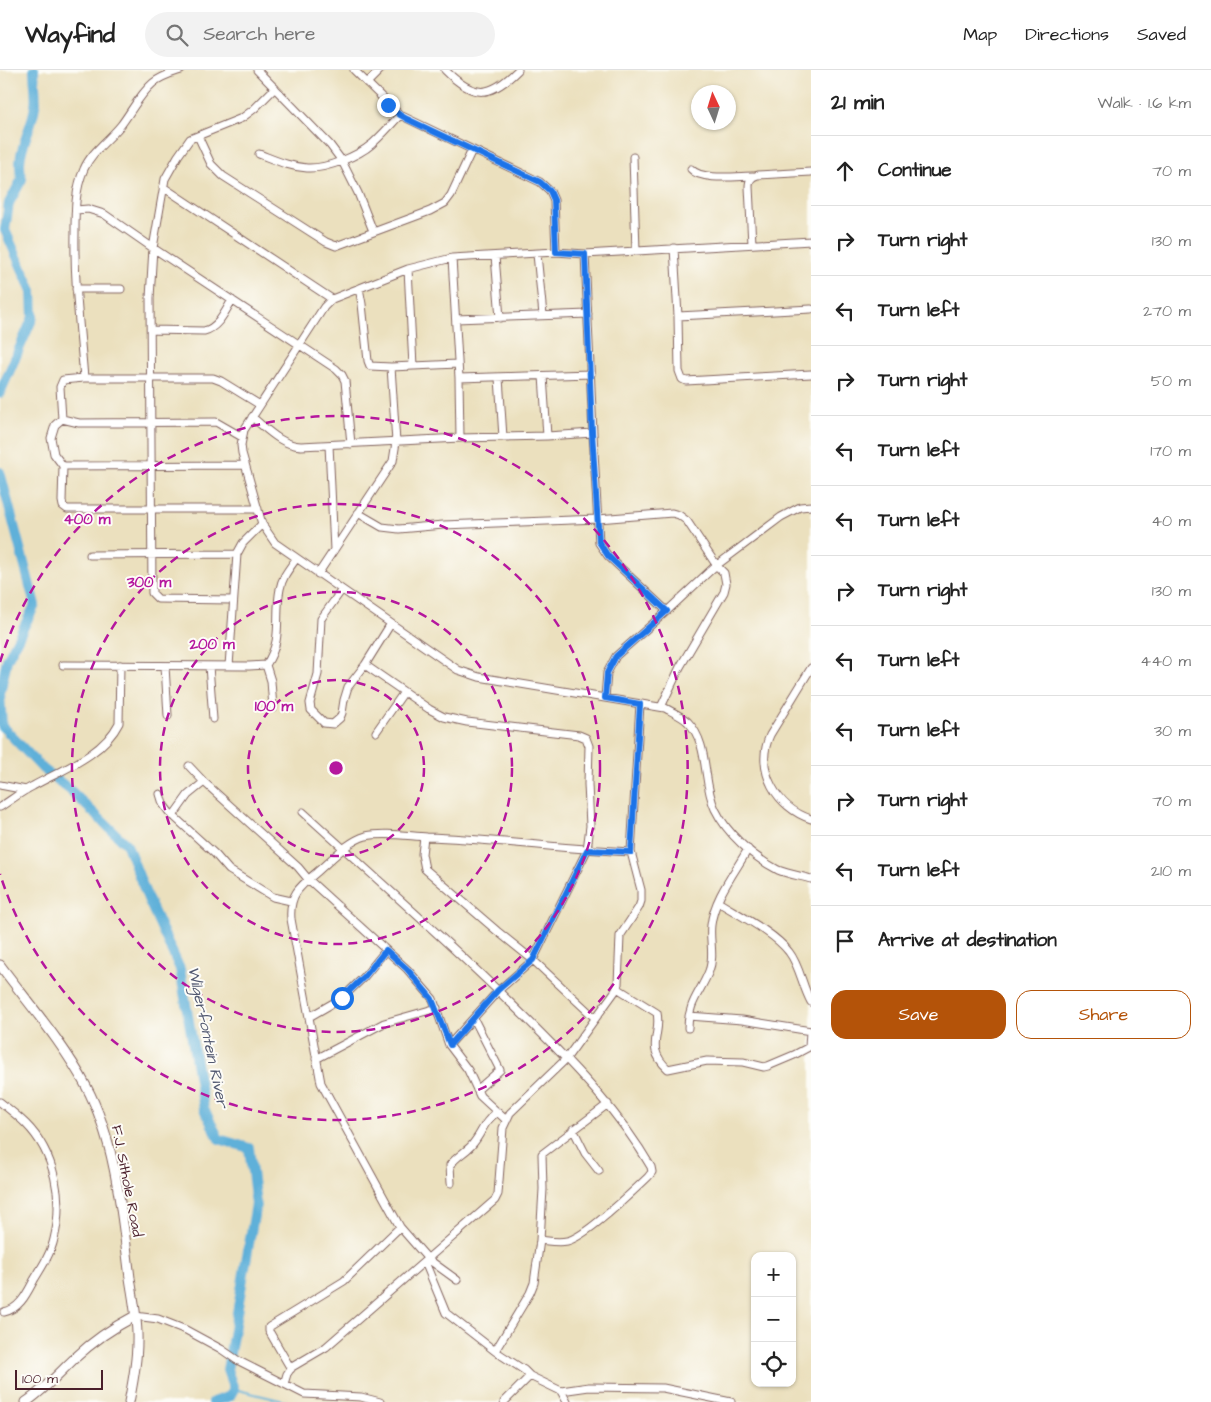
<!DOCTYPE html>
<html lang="en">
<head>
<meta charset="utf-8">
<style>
	:root { --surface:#fff; --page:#f2f2f2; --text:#222; --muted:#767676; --line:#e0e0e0; --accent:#b45309 }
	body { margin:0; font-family:"Architects Daughter",sans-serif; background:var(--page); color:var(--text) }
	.controls { position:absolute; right:15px; bottom:15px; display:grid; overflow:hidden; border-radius:10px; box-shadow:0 1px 4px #0004 }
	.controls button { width:45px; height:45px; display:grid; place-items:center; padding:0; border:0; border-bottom:1px solid var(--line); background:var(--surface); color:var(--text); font:25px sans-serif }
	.compass { position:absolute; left:691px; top:15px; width:45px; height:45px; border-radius:50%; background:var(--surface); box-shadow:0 1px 4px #0004; rotate:356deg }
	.scale { position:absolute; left:15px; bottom:12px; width:88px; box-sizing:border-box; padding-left:5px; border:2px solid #4a1f2b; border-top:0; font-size:14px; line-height:18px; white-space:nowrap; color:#4a1f2b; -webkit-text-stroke:4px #fdfcf7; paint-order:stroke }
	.stop { position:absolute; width:15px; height:15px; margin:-11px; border:4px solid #1a73e8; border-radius:50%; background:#fff }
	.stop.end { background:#1a73e8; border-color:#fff; box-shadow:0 1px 5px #0008 }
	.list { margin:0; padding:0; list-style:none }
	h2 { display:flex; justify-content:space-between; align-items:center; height:65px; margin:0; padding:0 20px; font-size:21px }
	h2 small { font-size:16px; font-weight:400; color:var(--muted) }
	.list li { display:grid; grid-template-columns:32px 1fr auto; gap:15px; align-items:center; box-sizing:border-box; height:70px; padding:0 20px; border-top:1px solid var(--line) }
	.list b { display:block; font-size:19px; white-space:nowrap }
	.list em { font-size:16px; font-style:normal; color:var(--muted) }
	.actions { display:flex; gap:10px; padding:15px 20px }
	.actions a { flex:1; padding:11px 0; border:1px solid var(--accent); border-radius:15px; text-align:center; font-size:18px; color:var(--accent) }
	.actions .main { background:var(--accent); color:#fff }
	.icon { flex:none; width:28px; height:28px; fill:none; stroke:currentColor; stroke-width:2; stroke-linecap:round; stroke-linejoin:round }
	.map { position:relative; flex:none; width:811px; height:1332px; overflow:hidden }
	header { display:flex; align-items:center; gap:30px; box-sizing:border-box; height:70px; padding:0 25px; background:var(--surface); border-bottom:1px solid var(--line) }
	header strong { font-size:24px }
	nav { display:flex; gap:28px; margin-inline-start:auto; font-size:18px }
	.search { width:350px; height:45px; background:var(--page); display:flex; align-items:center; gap:12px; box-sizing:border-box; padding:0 18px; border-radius:28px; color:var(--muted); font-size:19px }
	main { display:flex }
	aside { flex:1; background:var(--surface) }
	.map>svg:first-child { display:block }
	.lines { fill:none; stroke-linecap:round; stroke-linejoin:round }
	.stream { stroke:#5eb0d9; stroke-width:2 }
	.river { stroke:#5eb0d9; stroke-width:10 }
	.minor-casing { stroke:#82635e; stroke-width:9 }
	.tertiary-casing { stroke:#82635e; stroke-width:11 }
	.minor { stroke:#fff; stroke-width:7 }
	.tertiary { stroke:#fff; stroke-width:9 }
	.route { stroke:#1a73e8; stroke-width:6 }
	.ring { fill:none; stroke:#b5179e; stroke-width:2.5; stroke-dasharray:9 6 }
	.labels { text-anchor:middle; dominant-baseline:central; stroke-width:4; stroke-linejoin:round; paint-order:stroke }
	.street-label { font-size:15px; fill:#4a1f2b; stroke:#fdfcf7 }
	.water-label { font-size:16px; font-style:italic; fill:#525971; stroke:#fdfcf7 }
	.centre { fill:#b5179e; stroke:#fdfcf7; stroke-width:2.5 }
	.ring-label { font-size:15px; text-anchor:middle; font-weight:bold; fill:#b5179e; stroke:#fdfcf7; stroke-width:4; stroke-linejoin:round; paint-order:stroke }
</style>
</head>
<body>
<header>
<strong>Wayfind</strong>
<div class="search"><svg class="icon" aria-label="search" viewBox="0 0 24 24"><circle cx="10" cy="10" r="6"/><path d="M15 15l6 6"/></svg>Search here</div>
<nav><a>Map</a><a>Directions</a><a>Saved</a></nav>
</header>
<main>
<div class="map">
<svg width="811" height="1332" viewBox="0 0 811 1332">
	<rect width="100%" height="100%" fill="#fdfcf7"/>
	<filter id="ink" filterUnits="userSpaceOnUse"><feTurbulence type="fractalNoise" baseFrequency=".02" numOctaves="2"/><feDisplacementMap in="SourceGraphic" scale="10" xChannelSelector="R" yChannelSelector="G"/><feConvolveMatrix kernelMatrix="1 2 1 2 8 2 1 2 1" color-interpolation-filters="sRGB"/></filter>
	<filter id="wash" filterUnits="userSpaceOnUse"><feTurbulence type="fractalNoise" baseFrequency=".0096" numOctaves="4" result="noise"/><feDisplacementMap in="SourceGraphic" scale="20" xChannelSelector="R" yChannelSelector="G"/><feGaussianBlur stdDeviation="1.12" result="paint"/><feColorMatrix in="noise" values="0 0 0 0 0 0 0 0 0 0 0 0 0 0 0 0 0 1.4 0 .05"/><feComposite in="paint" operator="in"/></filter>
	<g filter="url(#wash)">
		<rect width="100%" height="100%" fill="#ebe0be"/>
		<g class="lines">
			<path class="stream" d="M234,1319L288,1332"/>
			<path class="river" d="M0,323L33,247L32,221L5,160L9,133L22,109C14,83 32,61 35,36C37,25 34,11 34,0
				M0,402L35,535L7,590L0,624L2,656L43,699L69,719L127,775L148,829L180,899L204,1039L219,1069L249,1078L256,1134L227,1300L234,1319L230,1326L213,1332"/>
		</g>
	</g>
	<g filter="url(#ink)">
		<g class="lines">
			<g class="minor-casing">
				<path id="minor" d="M257,0L330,75L342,91L358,123L373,161
					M354,0L400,45L540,112L550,121L554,130L556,182
					M445,0C474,29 490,28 518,0
					M367,13L380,0
					M198,66L211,94L223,106L326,172L336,176L430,141L445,133L451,125L472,80
					M259,84C275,90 290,97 307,98C327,99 358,86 372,74C382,65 391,55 400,45
					M633,87L636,181
					M691,99C701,111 738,106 753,106
					M163,117L332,229
					M76,140L88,139L104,144L153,178L336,299L342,305L345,311L351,374
					M811,171L585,184L556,182L452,188L408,199L332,229L324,237L244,360L241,375L242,383L262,454L275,473L458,600L479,607L665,638C672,642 682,646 688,652C710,675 702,712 715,739C727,764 753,787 778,800C788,804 800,806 811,809
					M752,174L749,117C749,110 751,107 758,105L811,102
					M674,178L678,246L811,239
					M537,184L543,245
					M585,184L593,363L599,473L608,486L667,541
					M495,186L500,248
					M452,188L459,308L460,368
					M408,199L413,296
					M359,218L362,234L368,291L370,296L391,297L458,294
					M76,219H121
					M678,246L679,301L682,309L686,311L811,304
					M456,249L588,244
					M151,260L204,261C218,258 225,242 232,230
					M543,306L547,366
					M84,308C80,259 74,212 75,163C75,142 75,119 84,99C91,82 109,70 121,55C131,42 140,24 153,13C161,6 172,3 181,0
					M459,308L591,304
					M499,308L503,367
					M252,347C267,359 281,375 301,376L460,368L547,366L593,363
					M62,349L79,353L216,352L242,367
					M329,375L334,480
					M63,396L245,395
					M258,439H67L63,436L62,431L63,396L54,384L51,368L55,355L62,349L60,317L63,310L84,308H213L221,311L260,335
					M358,443L382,457L399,459L443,455L598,449L672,443L679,445L687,451L717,496L724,503L726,514L724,522L680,597L661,637
					M90,485L237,484
					M318,504L393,391L396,372L391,297
					M341,521L321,549L318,604L310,633L311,640L324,653L333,654L340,648L342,643L344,630L348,617L365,595L390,555
					M233,530L158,529L152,523L150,228L153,178L165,109L178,86L190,69L242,48L254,39L275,18
					M63,595L249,596L266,595C284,568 274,548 280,519C282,507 289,499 296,489
					M266,595L271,611L273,638
					M365,595L429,639L444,647L467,652L579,665L586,668L589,676L588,714L590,756L587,780L533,890L498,921L449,975
					M165,596L168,646
					M209,596L213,649
					M229,596L237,484L243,473L262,454
					M811,598L770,665C754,700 777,738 811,749
					M605,628L607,603L616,586L667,541L713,498L781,447L800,437L811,436
					M376,662L404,622
					M189,696L204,712L298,797L308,809L407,899L433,929L449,975L468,1000L480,1026L506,1050
					M0,715L26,720
					M160,724L163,734L169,742L215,784L229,800L273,827L291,831
					M0,737C11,730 21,722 33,716C62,700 103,685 119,653L120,595
					M303,742C380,812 459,881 532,954C576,998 620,1043 651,1097L652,1102L648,1107C632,1122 586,1167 567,1171C558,1173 549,1171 540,1170
					M173,746L188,725L204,712
					M424,767L422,784L425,799L497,861L533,890L595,948
					M718,832C739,845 775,863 789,882C800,896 802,916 811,932
					M617,918L657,943C662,965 644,977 668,999L707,991L743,992L764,997L768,996L794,985L809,977L810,961
					M689,946L742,950L811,961
					M309,947L342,928L364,907L386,880
					M474,949L500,1000L477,1020
					M688,958C688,932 701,922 709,901C715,886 709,870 711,855C714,828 735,802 748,779
					M316,989L384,953L437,938
					M0,1032C9,1039 18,1046 26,1054C55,1083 64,1130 54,1169C51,1183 42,1197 34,1210C27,1223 20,1239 4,1242
					M573,1059L585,1083L599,1101
					M451,1113L450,1095C456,1087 464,1083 471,1076C483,1063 482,1053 497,1042
					M425,1192L446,1243L495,1281
					M457,1210L428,1189L400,1157L321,1013L291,849C289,825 299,817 317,802C331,790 348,771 366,766C384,762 408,766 427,767C495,769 563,779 631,782
					M135,1246L158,1249L186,1260L221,1279L237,1290L304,1324L361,1327L380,1332
					M291,1299L269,1261V1257L344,1211L400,1157
					M530,1306L524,1300L495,1281L530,1223L534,1213L540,1170L543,1119L542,1084L608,1034
					M284,1314L287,1304L292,1297L326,1277L495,1130L498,1124L503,1058L510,1043L566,989L616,920L618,914L620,866L639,837L641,831V820L631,782L640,634
					M561,1321L589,1317L663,1318L731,1332
					M504,1332L530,1306L561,1321L567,1332"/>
			</g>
			<g class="tertiary-casing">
				<path id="tertiary" d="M0,895C29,934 63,973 86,1016C116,1072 122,1145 130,1208C133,1228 138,1251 137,1272C137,1293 133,1312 129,1332
					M26,1332C44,1320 59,1303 75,1288C93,1271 112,1258 135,1246"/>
			</g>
			<use href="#minor" class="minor"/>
			<use href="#tertiary" class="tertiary"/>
		</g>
	</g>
	<g class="lines" filter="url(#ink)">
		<path class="route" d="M342,928L364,907L386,880L407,899L432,929L450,975L498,920L533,890L587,780L631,782L640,634L605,628L607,603L616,586L667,541L608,486L599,472L592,362L585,184L556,182L554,130L550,121L540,112L407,49L400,45L388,35"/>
	</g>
	<g class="ring">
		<circle cx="336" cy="698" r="88"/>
		<circle cx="336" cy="698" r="176"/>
		<circle cx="336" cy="698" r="264"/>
		<path d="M0 592A352 352 0 1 1 0 804"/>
	</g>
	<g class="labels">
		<g class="street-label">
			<text transform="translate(127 1111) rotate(79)">F.J. Sithole Road</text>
		</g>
		<g class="water-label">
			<text transform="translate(208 967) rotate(78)">Wilgerfontein River</text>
		</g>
	</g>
	<circle cx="336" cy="698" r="8" class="centre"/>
	<g class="ring-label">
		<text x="87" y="454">400 m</text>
		<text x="149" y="517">300 m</text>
		<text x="212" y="579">200 m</text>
		<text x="274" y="641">100 m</text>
	</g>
</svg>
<div class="controls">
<button>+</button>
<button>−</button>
<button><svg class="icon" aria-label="locate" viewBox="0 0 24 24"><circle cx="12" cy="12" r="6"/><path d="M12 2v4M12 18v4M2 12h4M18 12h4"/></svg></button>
</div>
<svg class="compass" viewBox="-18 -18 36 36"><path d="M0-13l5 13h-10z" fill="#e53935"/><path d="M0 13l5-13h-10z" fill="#767676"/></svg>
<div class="scale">100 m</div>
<div class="stop" style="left:342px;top:928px"></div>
<div class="stop end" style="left:388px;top:35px"></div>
</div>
<aside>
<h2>21 min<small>Walk · 1.6 km</small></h2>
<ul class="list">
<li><svg class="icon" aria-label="ahead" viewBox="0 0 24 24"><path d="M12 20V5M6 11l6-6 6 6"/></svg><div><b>Continue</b></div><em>70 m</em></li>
<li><svg class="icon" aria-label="right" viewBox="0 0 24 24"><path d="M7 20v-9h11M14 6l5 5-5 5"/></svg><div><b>Turn right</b></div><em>130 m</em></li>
<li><svg class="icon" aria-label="left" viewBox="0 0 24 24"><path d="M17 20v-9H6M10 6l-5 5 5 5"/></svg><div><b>Turn left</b></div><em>270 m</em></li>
<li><svg class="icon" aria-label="right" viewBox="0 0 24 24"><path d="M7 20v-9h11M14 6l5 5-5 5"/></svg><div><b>Turn right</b></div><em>50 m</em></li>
<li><svg class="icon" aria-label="left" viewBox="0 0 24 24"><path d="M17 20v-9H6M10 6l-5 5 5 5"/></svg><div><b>Turn left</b></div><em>170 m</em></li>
<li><svg class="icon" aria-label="left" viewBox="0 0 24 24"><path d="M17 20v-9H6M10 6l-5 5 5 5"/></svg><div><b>Turn left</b></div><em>40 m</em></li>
<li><svg class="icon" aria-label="right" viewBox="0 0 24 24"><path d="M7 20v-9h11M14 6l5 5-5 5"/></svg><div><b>Turn right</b></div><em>130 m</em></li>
<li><svg class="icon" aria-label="left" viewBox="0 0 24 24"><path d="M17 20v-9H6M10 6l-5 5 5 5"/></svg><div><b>Turn left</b></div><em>440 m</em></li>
<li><svg class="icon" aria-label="left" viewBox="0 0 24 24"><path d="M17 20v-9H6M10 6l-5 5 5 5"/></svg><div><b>Turn left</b></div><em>30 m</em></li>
<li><svg class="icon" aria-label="right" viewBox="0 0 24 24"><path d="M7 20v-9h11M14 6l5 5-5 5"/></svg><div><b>Turn right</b></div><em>70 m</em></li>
<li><svg class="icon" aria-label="left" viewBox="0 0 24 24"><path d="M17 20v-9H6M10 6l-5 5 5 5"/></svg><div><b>Turn left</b></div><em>210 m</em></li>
<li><svg class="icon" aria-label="arrive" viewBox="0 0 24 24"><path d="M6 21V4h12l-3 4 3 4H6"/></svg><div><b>Arrive at destination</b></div></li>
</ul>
<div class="actions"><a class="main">Save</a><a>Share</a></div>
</aside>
</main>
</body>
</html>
